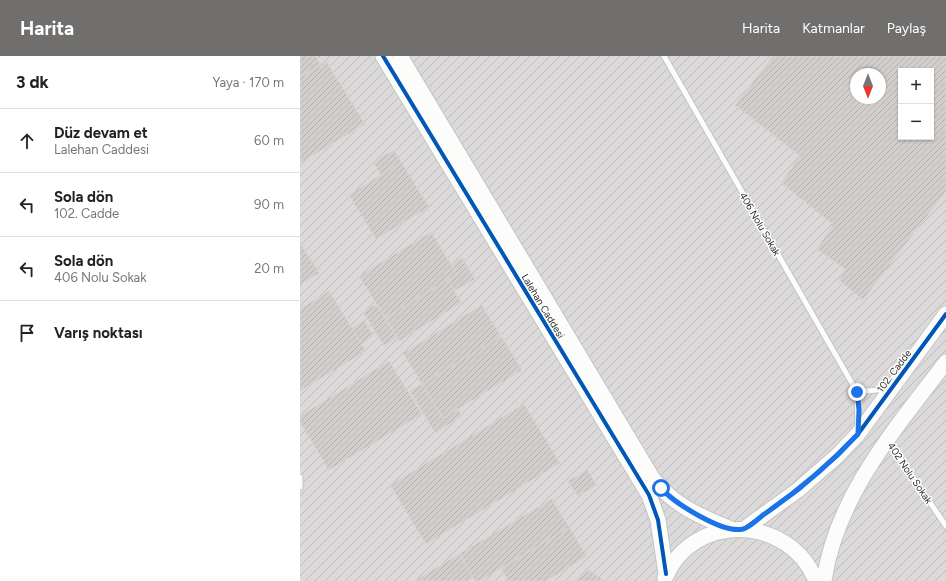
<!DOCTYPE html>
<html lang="tr">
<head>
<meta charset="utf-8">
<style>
	:root { --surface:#fff; --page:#f2f2f2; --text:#222; --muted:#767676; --line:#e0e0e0; --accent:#706f6e }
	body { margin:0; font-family:Figtree,sans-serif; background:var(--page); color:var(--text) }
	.controls { position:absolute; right:12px; top:12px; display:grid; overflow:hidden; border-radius:0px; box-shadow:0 1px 3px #0004 }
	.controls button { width:36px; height:36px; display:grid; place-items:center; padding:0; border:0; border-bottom:1px solid var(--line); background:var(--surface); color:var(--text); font:20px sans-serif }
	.compass { position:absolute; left:550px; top:12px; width:36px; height:36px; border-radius:50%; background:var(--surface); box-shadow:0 1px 3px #0004; rotate:180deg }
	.stop { position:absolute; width:12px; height:12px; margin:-9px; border:3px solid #1a73e8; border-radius:50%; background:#fff }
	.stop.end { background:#1a73e8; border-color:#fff; box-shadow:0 1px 4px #0008 }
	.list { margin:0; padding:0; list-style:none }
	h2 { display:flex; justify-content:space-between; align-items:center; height:52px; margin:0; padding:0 16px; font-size:17px }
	h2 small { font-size:13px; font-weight:400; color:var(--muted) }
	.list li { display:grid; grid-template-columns:26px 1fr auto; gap:12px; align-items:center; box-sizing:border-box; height:64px; padding:0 16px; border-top:1px solid var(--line) }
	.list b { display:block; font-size:15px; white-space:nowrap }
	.list p { margin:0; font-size:13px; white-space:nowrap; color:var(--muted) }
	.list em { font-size:13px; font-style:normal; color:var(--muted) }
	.icon { flex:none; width:22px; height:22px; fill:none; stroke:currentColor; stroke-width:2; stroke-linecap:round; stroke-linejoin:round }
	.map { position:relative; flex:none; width:646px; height:525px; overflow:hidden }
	header { display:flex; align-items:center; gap:24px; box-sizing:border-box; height:56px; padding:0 20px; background:var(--accent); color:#fff }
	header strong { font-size:19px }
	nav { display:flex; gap:22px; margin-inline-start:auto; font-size:14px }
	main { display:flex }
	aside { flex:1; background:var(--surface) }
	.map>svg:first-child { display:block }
	.industrial { fill:url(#industrial-furrows); fill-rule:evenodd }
	.building { fill:url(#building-hatch); stroke:#d7d4d0; fill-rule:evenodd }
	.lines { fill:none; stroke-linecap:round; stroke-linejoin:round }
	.lane-casing { stroke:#c5c4c5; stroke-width:7 }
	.secondary-casing { stroke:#c5c4c5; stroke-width:17 }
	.lane { stroke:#fcfcfb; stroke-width:5 }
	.secondary { stroke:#fcfcfb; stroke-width:15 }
	.cycleway-casing { stroke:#fff; stroke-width:6 }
	.cycleway { stroke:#0057b8; stroke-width:4 }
	.route { stroke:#1a73e8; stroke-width:5 }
	.labels { text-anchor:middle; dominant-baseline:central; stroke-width:3; stroke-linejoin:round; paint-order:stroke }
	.street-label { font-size:10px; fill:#2e2e2e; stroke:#fff }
</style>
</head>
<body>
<header>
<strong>Harita</strong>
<nav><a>Harita</a><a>Katmanlar</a><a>Paylaş</a></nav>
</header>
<main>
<aside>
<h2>3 dk<small>Yaya · 170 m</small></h2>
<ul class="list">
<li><svg class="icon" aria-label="ahead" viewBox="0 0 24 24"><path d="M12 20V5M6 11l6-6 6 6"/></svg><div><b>Düz devam et</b><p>Lalehan Caddesi</p></div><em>60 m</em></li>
<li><svg class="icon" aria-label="left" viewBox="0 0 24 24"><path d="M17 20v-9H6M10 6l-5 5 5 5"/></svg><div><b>Sola dön</b><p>102. Cadde</p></div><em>90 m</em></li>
<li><svg class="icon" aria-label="left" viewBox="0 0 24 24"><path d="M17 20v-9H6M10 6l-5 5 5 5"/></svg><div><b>Sola dön</b><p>406 Nolu Sokak</p></div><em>20 m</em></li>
<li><svg class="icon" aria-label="arrive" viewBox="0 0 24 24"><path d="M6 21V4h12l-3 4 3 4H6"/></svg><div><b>Varış noktası</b></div></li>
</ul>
</aside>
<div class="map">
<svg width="646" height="525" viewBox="0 0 646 525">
	<defs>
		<pattern id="industrial-furrows" width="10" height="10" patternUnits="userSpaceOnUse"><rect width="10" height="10" fill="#dcd9db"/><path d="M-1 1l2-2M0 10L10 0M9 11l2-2" fill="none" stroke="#bdbbbc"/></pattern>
		<pattern id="building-hatch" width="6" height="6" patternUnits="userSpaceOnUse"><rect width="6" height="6" fill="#d1cecb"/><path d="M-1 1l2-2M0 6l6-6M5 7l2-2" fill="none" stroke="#b4b1af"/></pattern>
	</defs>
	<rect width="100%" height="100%" fill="#ece8e4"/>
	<path class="industrial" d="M0,0H646V525H0ZM601,15H631V81H601ZM556,18H580V42H556Z"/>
	<path class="building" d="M0,0H15L21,9L0,21Z
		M473,0H646V135L563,244L539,224L545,213L517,193L533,168L481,127L500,100L435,49ZM601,15H631V81H601ZM556,18H580V42H556Z
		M26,5L65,68L0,107V21Z
		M94,94L101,106L81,119L73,106Z
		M101,106L129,151L76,183L49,139Z
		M131,176L157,218L85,262L59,220Z
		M0,187L19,217L0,229Z
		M162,202L175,223L154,235L148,224L157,218L151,208Z
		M148,224L161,247L99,285L85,262Z
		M29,235L66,295L0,335V253Z
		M77,248L97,281L84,290L63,256Z
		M182,249L201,280L122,328L103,297Z
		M64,264L73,280L61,287L52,272Z
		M201,280L222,314L143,362L122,328Z
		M89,305L122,358L29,414L0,366V360Z
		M122,328L143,362L158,353L162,360L135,377L110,335Z
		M224,348L260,407L126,488L90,429Z
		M287,414L297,429L278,440L268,425Z
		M252,443L269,471L180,525H175L159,498Z
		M269,471L287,500L246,525H208L201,513Z
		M159,498L173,522L169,525H114Z
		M290,514L304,525H273Z"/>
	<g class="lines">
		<g class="lane-casing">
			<path id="lane" d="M364,0L557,336
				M558,371L557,336L587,333
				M588,385L646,470
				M0,421V431"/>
		</g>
		<g class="secondary-casing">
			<path id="secondary" d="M83,0L349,439L358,464L366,518
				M100,0L353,423C376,451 400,460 431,473
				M444,473L498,434L537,400L558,378L646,258
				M365,522C393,455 490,459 516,525
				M524,525C536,440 596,372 646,306"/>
		</g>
		<use href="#lane" class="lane"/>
		<use href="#secondary" class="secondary"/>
		<g class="cycleway-casing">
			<path id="cycleway" d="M83,0L349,439L358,464L366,518
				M444,473L498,434L537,400L558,378L646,258"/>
		</g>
		<use href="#cycleway" class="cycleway"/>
	</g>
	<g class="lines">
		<path class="route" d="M361,432C374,447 423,478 443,473C450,471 458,463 463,459C498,435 529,409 558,378L559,354L557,336"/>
	</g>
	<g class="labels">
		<g class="street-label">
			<text transform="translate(460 168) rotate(60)">406 Nolu Sokak</text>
			<text transform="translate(243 250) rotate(59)">Lalehan Caddesi</text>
			<text transform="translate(594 315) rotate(-53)">102. Cadde</text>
			<text transform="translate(610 417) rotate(56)">402 Nolu Sokak</text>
		</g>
	</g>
</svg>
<div class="controls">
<button>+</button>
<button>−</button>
</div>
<svg class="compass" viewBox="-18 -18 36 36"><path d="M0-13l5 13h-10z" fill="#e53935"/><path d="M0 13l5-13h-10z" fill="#767676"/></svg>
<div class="stop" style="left:361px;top:432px"></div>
<div class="stop end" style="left:557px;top:336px"></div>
</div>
</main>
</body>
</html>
